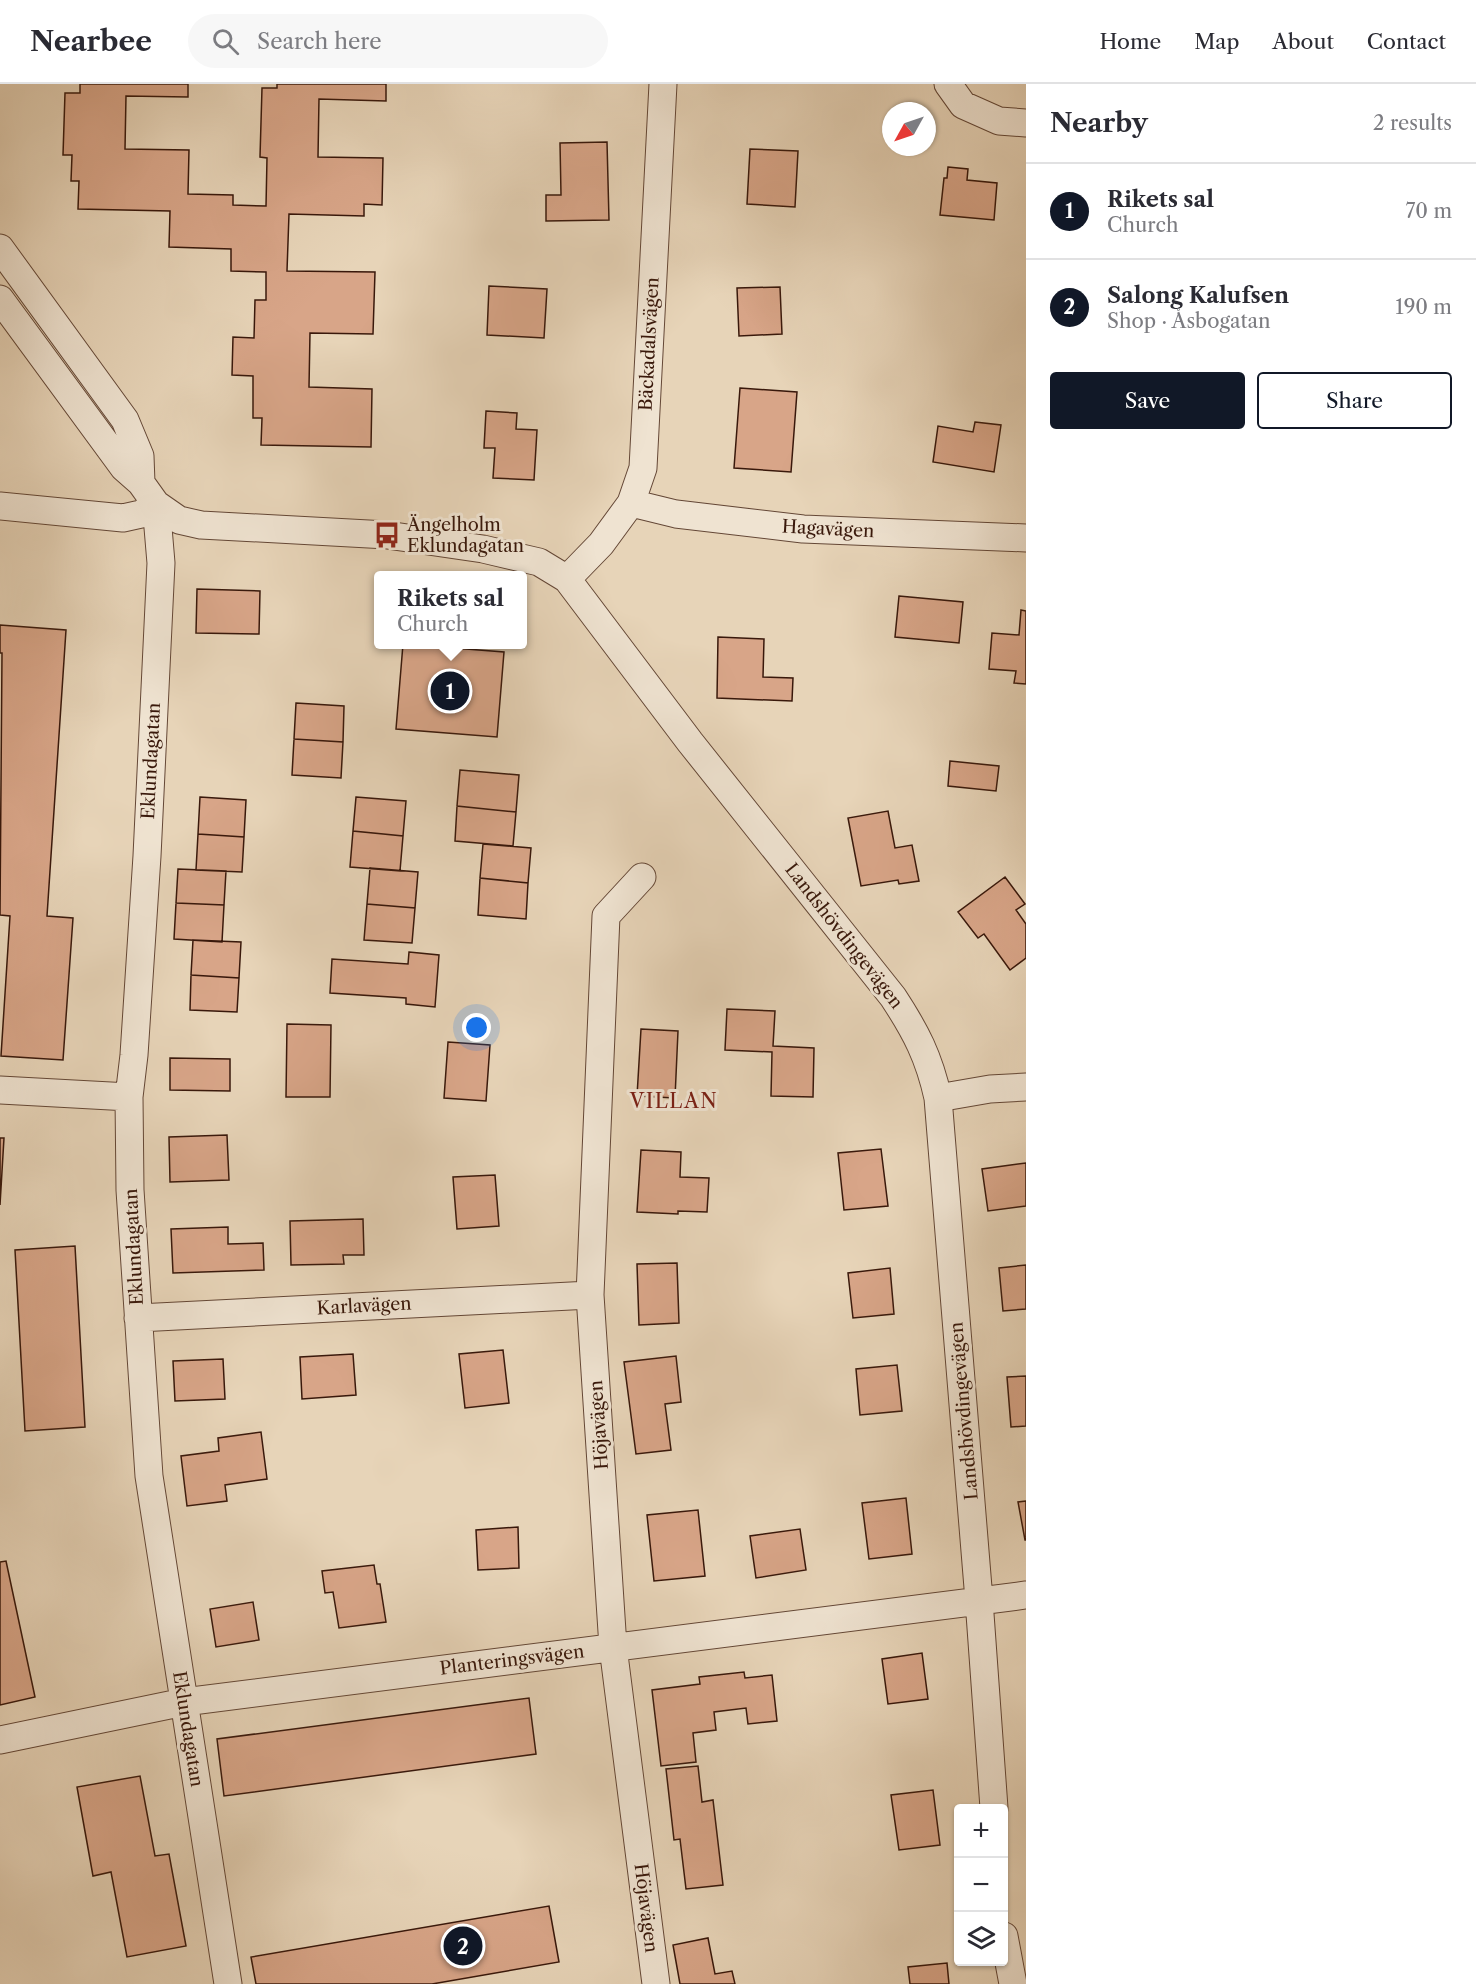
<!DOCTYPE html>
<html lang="en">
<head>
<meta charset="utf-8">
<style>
	:root { --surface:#fff; --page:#f7f7f7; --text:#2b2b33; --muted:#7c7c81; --line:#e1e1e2; --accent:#111827 }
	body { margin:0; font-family:"Libre Caslon Text",serif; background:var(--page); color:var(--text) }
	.controls { position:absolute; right:18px; bottom:18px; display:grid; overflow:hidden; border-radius:6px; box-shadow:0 2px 4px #0004 }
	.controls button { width:54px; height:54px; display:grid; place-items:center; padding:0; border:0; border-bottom:2px solid var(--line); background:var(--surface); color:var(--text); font:30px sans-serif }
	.compass { position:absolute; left:882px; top:18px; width:54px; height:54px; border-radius:50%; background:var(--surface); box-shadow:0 2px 4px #0004; rotate:230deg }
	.you { position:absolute; left:477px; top:944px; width:21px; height:21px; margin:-15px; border:4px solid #fff; border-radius:50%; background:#1a73e8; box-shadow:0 0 0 9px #1a73e833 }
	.badge { display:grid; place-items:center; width:39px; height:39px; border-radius:50%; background:var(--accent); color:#fff; font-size:20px; font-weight:700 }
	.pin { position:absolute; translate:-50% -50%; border:3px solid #fff; box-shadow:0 2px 6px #0006 }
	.popup { position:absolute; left:374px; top:487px; width:153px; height:78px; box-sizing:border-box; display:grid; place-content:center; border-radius:6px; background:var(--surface); filter:drop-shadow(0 2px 4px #0005); font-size:20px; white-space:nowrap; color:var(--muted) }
	.popup b { font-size:22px; color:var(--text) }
	.popup::after { content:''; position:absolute; left:50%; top:100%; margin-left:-12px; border:12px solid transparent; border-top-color:var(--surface) }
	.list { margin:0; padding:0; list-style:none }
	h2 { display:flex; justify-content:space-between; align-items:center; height:78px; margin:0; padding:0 24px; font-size:26px }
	h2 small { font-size:20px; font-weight:400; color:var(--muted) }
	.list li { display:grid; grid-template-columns:39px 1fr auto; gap:18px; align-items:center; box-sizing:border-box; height:96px; padding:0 24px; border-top:2px solid var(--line) }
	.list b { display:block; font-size:22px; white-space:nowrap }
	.list p { margin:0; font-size:20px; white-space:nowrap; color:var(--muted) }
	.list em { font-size:20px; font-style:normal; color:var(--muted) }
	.actions { display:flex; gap:12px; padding:18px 24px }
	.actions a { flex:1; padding:14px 0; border:2px solid var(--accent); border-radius:6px; text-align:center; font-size:21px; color:var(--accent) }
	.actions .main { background:var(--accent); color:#fff }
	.icon { flex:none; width:33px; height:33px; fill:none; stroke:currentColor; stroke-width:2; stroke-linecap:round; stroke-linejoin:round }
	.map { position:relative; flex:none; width:1026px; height:1900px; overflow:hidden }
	header { display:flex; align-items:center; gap:36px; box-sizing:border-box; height:84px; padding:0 30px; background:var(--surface); border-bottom:2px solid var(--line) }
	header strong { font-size:28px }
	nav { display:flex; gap:33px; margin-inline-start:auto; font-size:21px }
	.search { width:420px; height:54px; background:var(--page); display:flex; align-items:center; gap:15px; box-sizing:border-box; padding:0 21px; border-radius:33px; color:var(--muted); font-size:22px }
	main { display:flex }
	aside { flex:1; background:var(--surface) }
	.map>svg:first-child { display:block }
	.building { fill:#d8a588; stroke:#39180b; stroke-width:1.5 }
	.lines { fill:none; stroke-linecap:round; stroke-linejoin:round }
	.minor-casing { stroke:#644736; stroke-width:29 }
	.minor { stroke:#efe3d1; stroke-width:27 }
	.labels { text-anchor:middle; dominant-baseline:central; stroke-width:6; stroke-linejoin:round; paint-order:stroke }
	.street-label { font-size:18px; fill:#39180b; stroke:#efe3d1 }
	.poi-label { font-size:18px; fill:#39180b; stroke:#efe3d1; text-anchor:start }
	.neighbourhood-label { font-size:20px; letter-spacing:1.5px; fill:#7a1f14; stroke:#efe3d1 }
</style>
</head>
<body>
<header>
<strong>Nearbee</strong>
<div class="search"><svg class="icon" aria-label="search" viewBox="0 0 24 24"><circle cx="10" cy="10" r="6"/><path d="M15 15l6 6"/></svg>Search here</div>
<nav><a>Home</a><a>Map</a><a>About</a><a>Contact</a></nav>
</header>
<main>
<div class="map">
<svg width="1026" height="1900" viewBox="0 0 1026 1900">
	<rect width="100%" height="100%" fill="#e7d4b8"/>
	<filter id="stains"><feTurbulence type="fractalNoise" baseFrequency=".00333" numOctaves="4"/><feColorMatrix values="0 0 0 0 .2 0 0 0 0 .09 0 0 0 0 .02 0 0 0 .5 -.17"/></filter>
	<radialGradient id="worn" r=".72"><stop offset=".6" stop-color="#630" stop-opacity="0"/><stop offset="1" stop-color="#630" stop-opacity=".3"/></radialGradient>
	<path class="building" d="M80,0H188V13L126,12L125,65L189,66L188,110L233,111V121L266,122L267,74L260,73L262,4H277V0H386V17L319,15L318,73L383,74L382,121L364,120V132L289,130L287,187L375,188L373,250L310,249L309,303L372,305L371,363L261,361L262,334H253V292L232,291L233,253L254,254L255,216H266V188L231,187V165L169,163L170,127L78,125L79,97H71L72,71H63L65,9H80Z
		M607,58L609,136L546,137V111H561L560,59Z
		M750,65L798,67L795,123L747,120Z
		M948,83L968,85L967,96L997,99L994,136L940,131L944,94H947Z
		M489,202L547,205L544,254L487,251Z
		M780,203L782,250L739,252L737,204Z
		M740,304L797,308L791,388L734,384Z
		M486,327L517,329L516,345L537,346L534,396L493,394L495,364H484Z
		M975,338L1001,341L994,388L933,378L938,342L973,348Z
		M197,505L260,507L259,550L196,549Z
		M899,512L963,518L959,559L895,553Z
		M1021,526L1026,527V600L1014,599L1016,587L989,585L992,549L1019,551Z
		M0,541L66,546L47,832L73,834L63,976L1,972L10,832L0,831L2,569H0Z
		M718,553L764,555L763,593L793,594L792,617L717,614Z
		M403,560L504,568L497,653L396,645Z
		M296,619L344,622L343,658L294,655Z
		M294,655L343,658L341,694L292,691Z
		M950,677L999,682L996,707L948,702Z
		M460,686L519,691L516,728L457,722Z
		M200,713L246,716L244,753L198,750Z
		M356,713L406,717L403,752L353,747Z
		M457,722L516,728L513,762L455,757Z
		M888,727L895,764L912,761L919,797L899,800L898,796L861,802L848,734Z
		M353,747L403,752L400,787L350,783Z
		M198,750L244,753L242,788L196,786Z
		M483,760L531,764L528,799L480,794Z
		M370,784L418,788L415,824L367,820Z
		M178,785L226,787L224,821L176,819Z
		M1005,793L1025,820L1016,826L1026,840V874L1010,886L984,850L978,854L958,828Z
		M480,794L528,799L526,835L478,831Z
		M176,819L224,821L222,858L174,855Z
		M367,820L415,824L412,859L364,856Z
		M193,856L241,858L239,894L191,891Z
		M409,868L439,871L435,923L406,920V914L330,909L332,875L408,880Z
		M191,891L239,894L237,928L190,926Z
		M727,925L775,927L773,962L814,964L813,1013L771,1012L772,968L725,966Z
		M287,940L331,941L330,1013H286Z
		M641,945L678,947L675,1014L637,1012Z
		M448,958L490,961L486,1017L444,1014Z
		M170,974L230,975V1007L170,1006Z
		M227,1051L229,1096L170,1098L169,1053Z
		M0,1054H4L0,1121Z
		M881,1065L888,1122L844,1126L838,1069Z
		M641,1066L681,1068L680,1093L709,1094L707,1128L678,1127V1130L637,1128Z
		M1026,1079V1122L988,1127L982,1085Z
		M495,1091L499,1142L457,1145L453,1093Z
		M363,1135L364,1171H343L344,1180L291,1181L290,1137Z
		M228,1143V1160L263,1159L264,1186L173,1189L171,1145Z
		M75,1162L85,1343L25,1347L15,1166Z
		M677,1179L679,1239L639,1241L637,1180Z
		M1026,1181V1225L1003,1227L999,1184Z
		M890,1184L894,1230L853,1234L848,1189Z
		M503,1266L509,1319L465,1324L459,1270Z
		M353,1270L356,1311L302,1315L300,1273Z
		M676,1272L681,1318L665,1320L671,1366L636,1370L624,1278Z
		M223,1275L225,1315L175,1317L173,1277Z
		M897,1281L902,1327L860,1331L856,1285Z
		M1026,1292V1342L1011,1343L1007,1293Z
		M261,1348L267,1395L225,1401L227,1417L187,1422L181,1372L219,1367L218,1354Z
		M906,1414L912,1470L869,1475L862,1419Z
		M1026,1417V1456H1025L1018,1418Z
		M698,1426L705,1492L654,1497L647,1431Z
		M518,1443L519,1484L478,1486L476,1446Z
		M800,1445L806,1486L756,1494L750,1452Z
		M6,1477L35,1613L0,1621V1478Z
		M374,1481L377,1500H380L386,1538L339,1544L333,1508L325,1509L322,1487Z
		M253,1518L259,1556L216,1563L210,1525Z
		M922,1569L928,1615L888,1620L882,1575Z
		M744,1588L745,1594L772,1591L777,1637L748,1640L746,1624L714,1628L716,1646L693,1649L696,1678L661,1682L652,1606L700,1600L699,1593Z
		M529,1614L536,1670L224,1712L217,1655Z
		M698,1682L702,1718L713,1716L723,1801L686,1805L680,1755L674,1756L666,1685Z
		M140,1692L155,1772L169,1770L186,1862L127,1873L111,1788L93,1792L77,1703Z
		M933,1706L940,1761L899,1766L891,1711Z
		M549,1822L559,1878L432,1900H256L251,1873Z
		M708,1854L715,1890L732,1887L735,1900H680L673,1861Z
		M947,1879L949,1900H910L908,1883Z"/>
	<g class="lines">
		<g class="minor-casing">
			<path id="minor" d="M948,0L963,21L999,37L1026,39
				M0,164L125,336L140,372L141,399
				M0,215L124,384L141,399L156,420L179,436L201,441L387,451L483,465L539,478L567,495L690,658L893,913C916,948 929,973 938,1014L979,1516L994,1724
				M631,419L676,430L803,445L1026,454
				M156,420L161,479L147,772L134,971L129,1013L130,1106L149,1392L228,1900
				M0,422L123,434L141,430L156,420
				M567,495L601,460L631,419L643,384L663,0
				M642,793L606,832L590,1211L613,1563L656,1900
				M0,1006L129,1013
				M938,1014L990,1005L1026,1003
				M138,1234L590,1211
				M0,1656L184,1618L1026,1511
				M1004,1852L1013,1900"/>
		</g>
		<use href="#minor" class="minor"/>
	</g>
	<defs>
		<g id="bus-bare" transform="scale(2.07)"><path d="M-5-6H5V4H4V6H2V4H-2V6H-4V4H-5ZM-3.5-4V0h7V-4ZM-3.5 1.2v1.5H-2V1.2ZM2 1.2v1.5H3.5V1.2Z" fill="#8f2418" stroke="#efe3d1" stroke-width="2.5" paint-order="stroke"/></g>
	</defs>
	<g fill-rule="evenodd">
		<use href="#bus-bare" x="387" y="451"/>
	</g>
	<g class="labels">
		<g class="street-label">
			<text transform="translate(649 260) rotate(-87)">Bäckadalsvägen</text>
			<text transform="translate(828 445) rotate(3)">Hagavägen</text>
			<text transform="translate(151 677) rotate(-87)">Eklundagatan</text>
			<text transform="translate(844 852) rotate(52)">Landshövdingevägen</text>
			<text transform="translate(134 1163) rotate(-93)">Eklundagatan</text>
			<text transform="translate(364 1222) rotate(-3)">Karlavägen</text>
			<text transform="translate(964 1327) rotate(-95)">Landshövdingevägen</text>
			<text transform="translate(599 1341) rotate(-94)">Höjavägen</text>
			<text transform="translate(512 1576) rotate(-7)">Planteringsvägen</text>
			<text transform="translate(188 1645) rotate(81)">Eklundagatan</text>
			<text transform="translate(646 1824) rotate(83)">Höjavägen</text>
		</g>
		<g class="poi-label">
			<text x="407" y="441">Ängelholm<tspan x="407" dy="21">Eklundagatan</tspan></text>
		</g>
		<g class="neighbourhood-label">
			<text x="674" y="1017">VILLAN</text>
		</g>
	</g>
	<rect width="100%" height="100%" filter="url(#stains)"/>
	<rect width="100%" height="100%" fill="url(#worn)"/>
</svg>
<div class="controls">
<button>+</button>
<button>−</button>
<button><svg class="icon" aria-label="layers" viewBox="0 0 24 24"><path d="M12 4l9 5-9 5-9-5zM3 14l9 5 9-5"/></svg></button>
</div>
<svg class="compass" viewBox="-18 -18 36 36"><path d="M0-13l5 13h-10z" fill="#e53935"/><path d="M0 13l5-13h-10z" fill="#7c7c81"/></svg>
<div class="you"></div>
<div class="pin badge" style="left:450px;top:607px">1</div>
<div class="popup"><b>Rikets sal</b>Church</div>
<div class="pin badge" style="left:463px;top:1862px">2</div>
</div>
<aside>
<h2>Nearby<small>2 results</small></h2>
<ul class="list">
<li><span class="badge">1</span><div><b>Rikets sal</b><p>Church</p></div><em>70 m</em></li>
<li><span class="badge">2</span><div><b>Salong Kalufsen</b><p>Shop · Åsbogatan</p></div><em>190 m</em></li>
</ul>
<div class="actions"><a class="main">Save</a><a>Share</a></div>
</aside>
</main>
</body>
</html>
